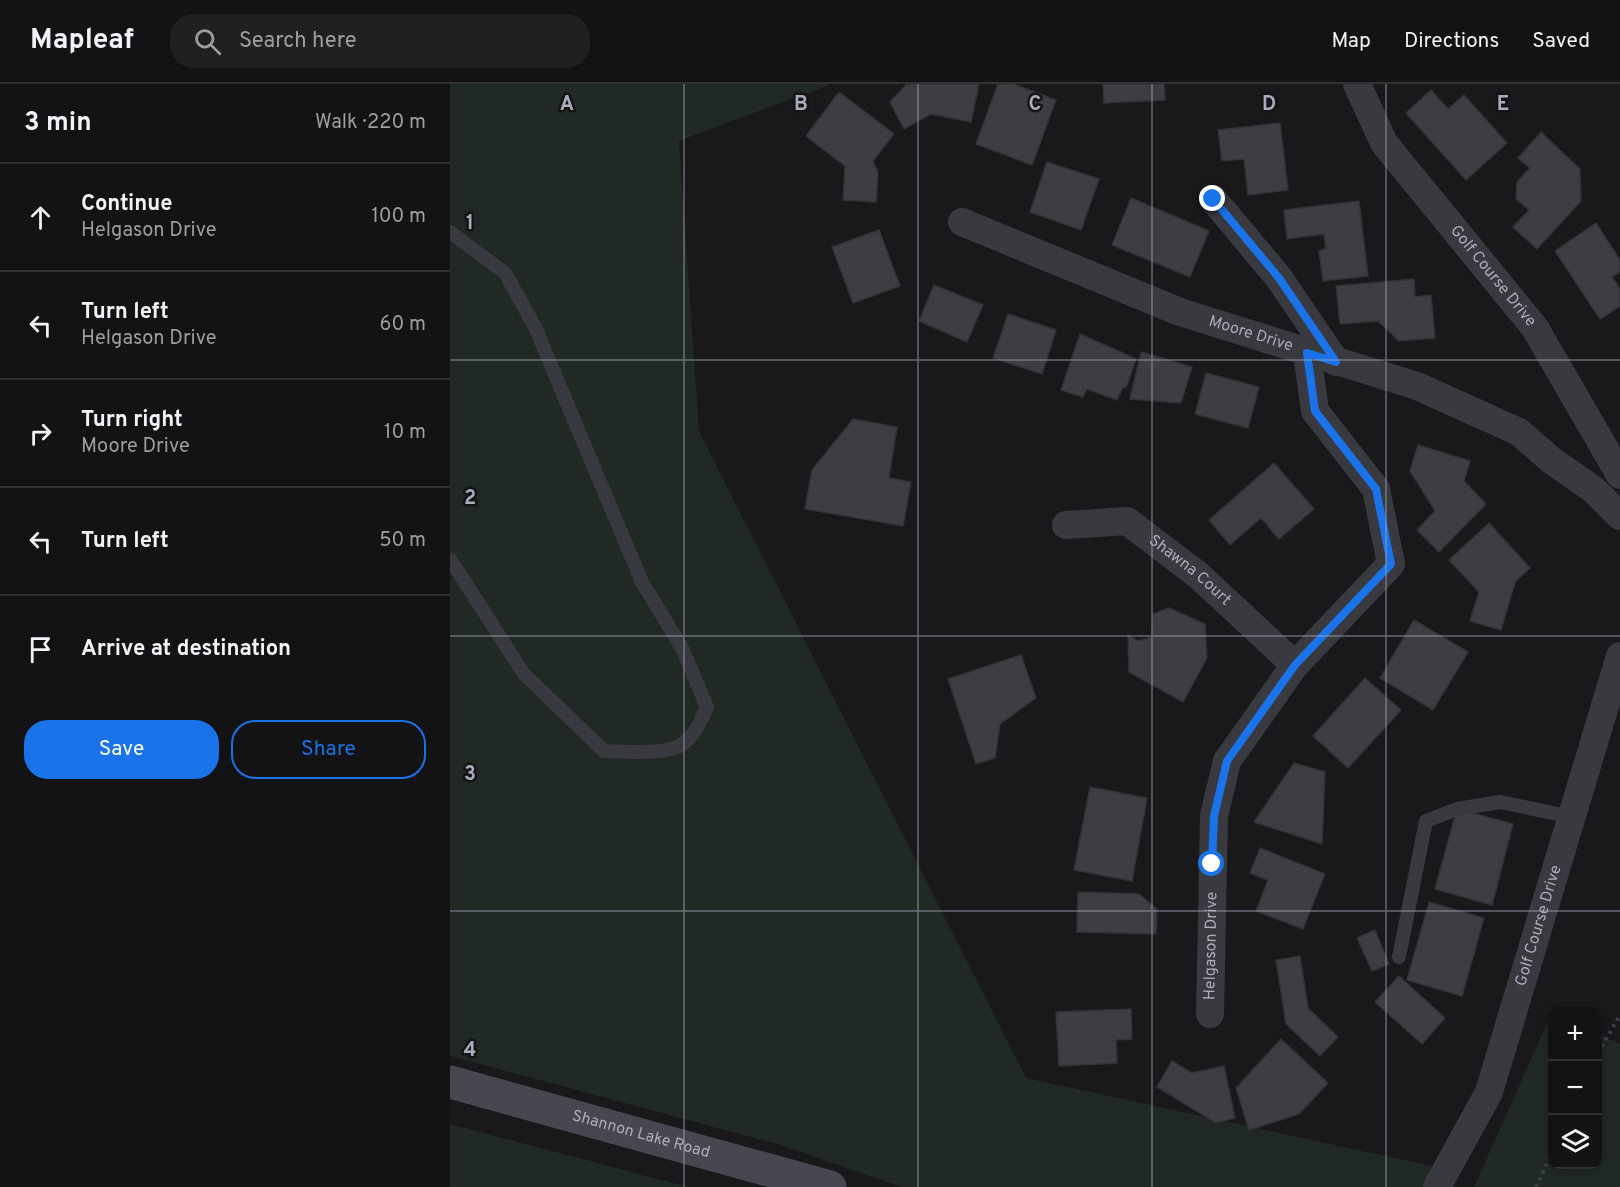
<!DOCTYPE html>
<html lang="en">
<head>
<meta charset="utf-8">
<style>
	:root { --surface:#131214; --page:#202022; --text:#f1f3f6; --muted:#9d9ea0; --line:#323234; --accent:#1a73e8 }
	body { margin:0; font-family:Overpass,sans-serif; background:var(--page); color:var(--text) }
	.controls { position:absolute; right:18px; bottom:18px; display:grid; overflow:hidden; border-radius:12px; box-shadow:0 3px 9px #0003 }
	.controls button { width:54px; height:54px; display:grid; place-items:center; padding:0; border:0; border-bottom:2px solid var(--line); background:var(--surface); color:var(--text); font:30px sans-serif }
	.stop { position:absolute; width:18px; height:18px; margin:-14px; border:4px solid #1a73e8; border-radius:50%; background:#fff }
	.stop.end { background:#1a73e8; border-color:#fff; box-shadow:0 2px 6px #0008 }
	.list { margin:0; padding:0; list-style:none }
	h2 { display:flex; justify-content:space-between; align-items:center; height:78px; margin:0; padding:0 24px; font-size:26px }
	h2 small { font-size:20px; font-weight:400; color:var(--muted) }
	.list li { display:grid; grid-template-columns:39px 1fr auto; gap:18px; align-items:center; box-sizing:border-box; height:108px; padding:0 24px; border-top:2px solid var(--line) }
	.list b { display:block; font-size:22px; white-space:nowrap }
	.list p { margin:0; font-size:20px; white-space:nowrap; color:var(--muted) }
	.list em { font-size:20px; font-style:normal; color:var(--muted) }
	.actions { display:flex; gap:12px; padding:18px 24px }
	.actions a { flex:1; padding:14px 0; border:2px solid var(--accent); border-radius:24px; text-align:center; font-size:21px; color:var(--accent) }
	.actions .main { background:var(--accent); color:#fff }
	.icon { flex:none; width:33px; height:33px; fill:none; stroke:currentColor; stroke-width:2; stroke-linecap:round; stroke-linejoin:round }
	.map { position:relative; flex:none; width:1170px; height:1103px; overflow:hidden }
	header { display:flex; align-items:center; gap:36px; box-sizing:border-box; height:84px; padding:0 30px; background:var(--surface); border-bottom:2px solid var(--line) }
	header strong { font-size:28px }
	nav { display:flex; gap:33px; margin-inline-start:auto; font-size:21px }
	.search { width:420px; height:54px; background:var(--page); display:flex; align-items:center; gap:15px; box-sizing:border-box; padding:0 21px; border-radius:24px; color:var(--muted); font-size:22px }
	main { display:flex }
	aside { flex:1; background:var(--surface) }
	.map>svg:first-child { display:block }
	.green { fill:#202923 }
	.building { fill:#3e3d42; stroke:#333236; stroke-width:1.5 }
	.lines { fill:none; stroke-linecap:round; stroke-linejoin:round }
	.path { stroke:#3f3f47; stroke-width:4; stroke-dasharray:3 4.5; stroke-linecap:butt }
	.service { stroke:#393940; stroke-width:14 }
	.minor { stroke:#393940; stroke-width:28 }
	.secondary { stroke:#474750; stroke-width:33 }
	.route { stroke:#1a73e8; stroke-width:8 }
	.grid { fill:none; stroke:#aaabbb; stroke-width:1.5; stroke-opacity:0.55 }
	.labels { text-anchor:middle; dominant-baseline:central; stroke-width:5; stroke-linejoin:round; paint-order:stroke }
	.street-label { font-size:16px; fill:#aaabbb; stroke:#141315 }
	.grid-label { font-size:20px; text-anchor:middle; font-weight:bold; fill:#aaabbb; stroke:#141315; stroke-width:5; stroke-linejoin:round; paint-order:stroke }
</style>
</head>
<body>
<header>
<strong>Mapleaf</strong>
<div class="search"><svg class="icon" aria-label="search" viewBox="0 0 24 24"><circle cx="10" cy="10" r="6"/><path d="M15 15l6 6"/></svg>Search here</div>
<nav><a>Map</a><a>Directions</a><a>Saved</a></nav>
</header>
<main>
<aside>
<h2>3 min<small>Walk · 220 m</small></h2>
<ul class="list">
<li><svg class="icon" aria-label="ahead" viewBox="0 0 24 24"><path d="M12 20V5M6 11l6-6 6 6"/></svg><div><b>Continue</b><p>Helgason Drive</p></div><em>100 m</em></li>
<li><svg class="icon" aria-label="left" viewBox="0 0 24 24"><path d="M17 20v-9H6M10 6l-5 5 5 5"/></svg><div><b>Turn left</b><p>Helgason Drive</p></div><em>60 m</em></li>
<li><svg class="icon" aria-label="right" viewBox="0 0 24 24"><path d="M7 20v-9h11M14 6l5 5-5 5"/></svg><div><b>Turn right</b><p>Moore Drive</p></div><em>10 m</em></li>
<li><svg class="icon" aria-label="left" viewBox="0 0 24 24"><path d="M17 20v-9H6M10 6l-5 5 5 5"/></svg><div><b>Turn left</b></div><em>50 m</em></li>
<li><svg class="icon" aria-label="arrive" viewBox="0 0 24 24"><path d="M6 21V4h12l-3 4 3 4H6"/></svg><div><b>Arrive at destination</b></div></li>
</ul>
<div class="actions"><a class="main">Save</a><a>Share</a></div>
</aside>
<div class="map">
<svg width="1170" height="1103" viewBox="0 0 1170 1103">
	<rect width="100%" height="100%" fill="#19181a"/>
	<path class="green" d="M0,0H382L229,57L249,347L576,994L1005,1087L974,1103H452L327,1060L0,972Z
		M1101,930L1102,1080H1148V950L1170,960V1103H1024Z
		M0,1040L238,1103H0Z"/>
	<path class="building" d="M457,0H529L521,38L481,30L454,45L440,18Z
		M548,0H563L606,16L582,81L526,60Z
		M653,0H714L715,16L654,19Z
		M981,6L998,25L1014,11L1057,59L1016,96L956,29Z
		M389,8L444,50L423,77L428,89L426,118L393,116L395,82L356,52Z
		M830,39L838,106L798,111L794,75L772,77L768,46Z
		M1091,48L1130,85L1131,117L1087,165L1063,143L1079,126L1066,115L1067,98L1080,84L1068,74Z
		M597,78L649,95L631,146L580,128Z
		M681,114L759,147L740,193L662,161Z
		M909,117L918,192L873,197L869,167L876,164L874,150L837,155L834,126Z
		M1146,139L1170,176V188L1162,193L1170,205V222L1150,235L1105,167Z
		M429,146L450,202L403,219L382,163Z
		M964,195L965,213L981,211L985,254L949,257L928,237L890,240L886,202Z
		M484,201L533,221L517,258L469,237Z
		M558,230L606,246L592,290L543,274Z
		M630,250L686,275L676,304L673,303L667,316L637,305L633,313L611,306Z
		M691,268L742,283L731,319L680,315Z
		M756,289L809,303L798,344L745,330Z
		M403,335L447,343L439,394L461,398L453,442L355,425L362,386Z
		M968,361L1020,377L1014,397L1036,420L989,468L967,446L985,427L960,387Z
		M824,379L864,425L829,455L811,434L780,461L759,436Z
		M1039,439L1080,484L1065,498L1051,546L1020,537L1029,508L999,476Z
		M719,524L755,540L757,574L733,618L679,588L678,551L688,557L702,553L703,530Z
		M964,536L1018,568L983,626L930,594Z
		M571,571L586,614L550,640L545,674L526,680L498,595Z
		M915,594L951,626L898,684L863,652Z
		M844,679L875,688L872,760L804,738Z
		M640,703L697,714L682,797L624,786Z
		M1007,725L1063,740L1042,821L985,805Z
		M810,764L875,790L853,845L806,827L818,796L800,789Z
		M628,808L689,810L707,825L706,850L627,848Z
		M979,818L1034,834L1012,912L957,896Z
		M925,846L939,880L922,887L907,854Z
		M850,872L858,924L888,953L870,972L836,940L826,876Z
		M949,892L995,934L972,960L925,918Z
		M681,925L682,955L666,956L667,979L609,982L606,928Z
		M831,955L878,999L849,1030L799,1046L786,1004Z
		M722,977L742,989L774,982L785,1034L766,1039L707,1003Z"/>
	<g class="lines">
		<path class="path" d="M1148,969L1170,931
			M1086,1103L1102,1069"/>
		<path class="service" d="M0,148L55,189L85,243L192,498L232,564L257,623C251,637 246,649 234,659C219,672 173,667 154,667L74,590L0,475
			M949,873L976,737L1007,725L1050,718L1122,733"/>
		<g class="minor">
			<path id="s1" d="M907,0L934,59L1085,244L1170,391"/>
			<path d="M763,115L829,194L886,278"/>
			<path id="s2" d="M512,138L730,228L967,302L1069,348L1101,376L1144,406L1170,432"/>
			<path id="s3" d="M616,441L677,437L748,491L845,581"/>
			<path id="s4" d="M760,930L764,732L777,677L845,581L941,480L926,405L865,327L857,269"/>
			<path id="s5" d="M987,1103L1039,1008L1170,572"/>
		</g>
		<path class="secondary" id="s6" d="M0,998L380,1103"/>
	</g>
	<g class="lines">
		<path class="route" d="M762,780L764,732L777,677L845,581L941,480L926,405L865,327L857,269L886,278L829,194L763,115"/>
	</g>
	<path class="grid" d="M234,0V1103M468,0V1103M702,0V1103M936,0V1103M0,276H1170M0,552H1170M0,827H1170"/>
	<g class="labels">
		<g class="street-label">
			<text stroke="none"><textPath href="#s1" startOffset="237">Golf Course Drive</textPath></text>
			<text stroke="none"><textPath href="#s2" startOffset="310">Moore Drive</textPath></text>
			<text stroke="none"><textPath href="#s3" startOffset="141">Shawna Court</textPath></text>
			<text stroke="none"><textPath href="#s5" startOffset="282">Golf Course Drive</textPath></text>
			<text stroke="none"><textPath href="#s4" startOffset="68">Helgason Drive</textPath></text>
			<text stroke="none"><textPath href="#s6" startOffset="198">Shannon Lake Road</textPath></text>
		</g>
	</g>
	<g class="grid-label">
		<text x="117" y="26">A</text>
		<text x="351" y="26">B</text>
		<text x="585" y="26">C</text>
		<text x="819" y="26">D</text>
		<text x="1053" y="26">E</text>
		<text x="20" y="145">1</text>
		<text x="20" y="420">2</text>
		<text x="20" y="696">3</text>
		<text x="20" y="972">4</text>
	</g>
</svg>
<div class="controls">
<button>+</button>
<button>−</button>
<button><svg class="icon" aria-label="layers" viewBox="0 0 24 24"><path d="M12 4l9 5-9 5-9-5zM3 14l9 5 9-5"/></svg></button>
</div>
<div class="stop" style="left:762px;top:780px"></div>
<div class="stop end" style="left:763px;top:115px"></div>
</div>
</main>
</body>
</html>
